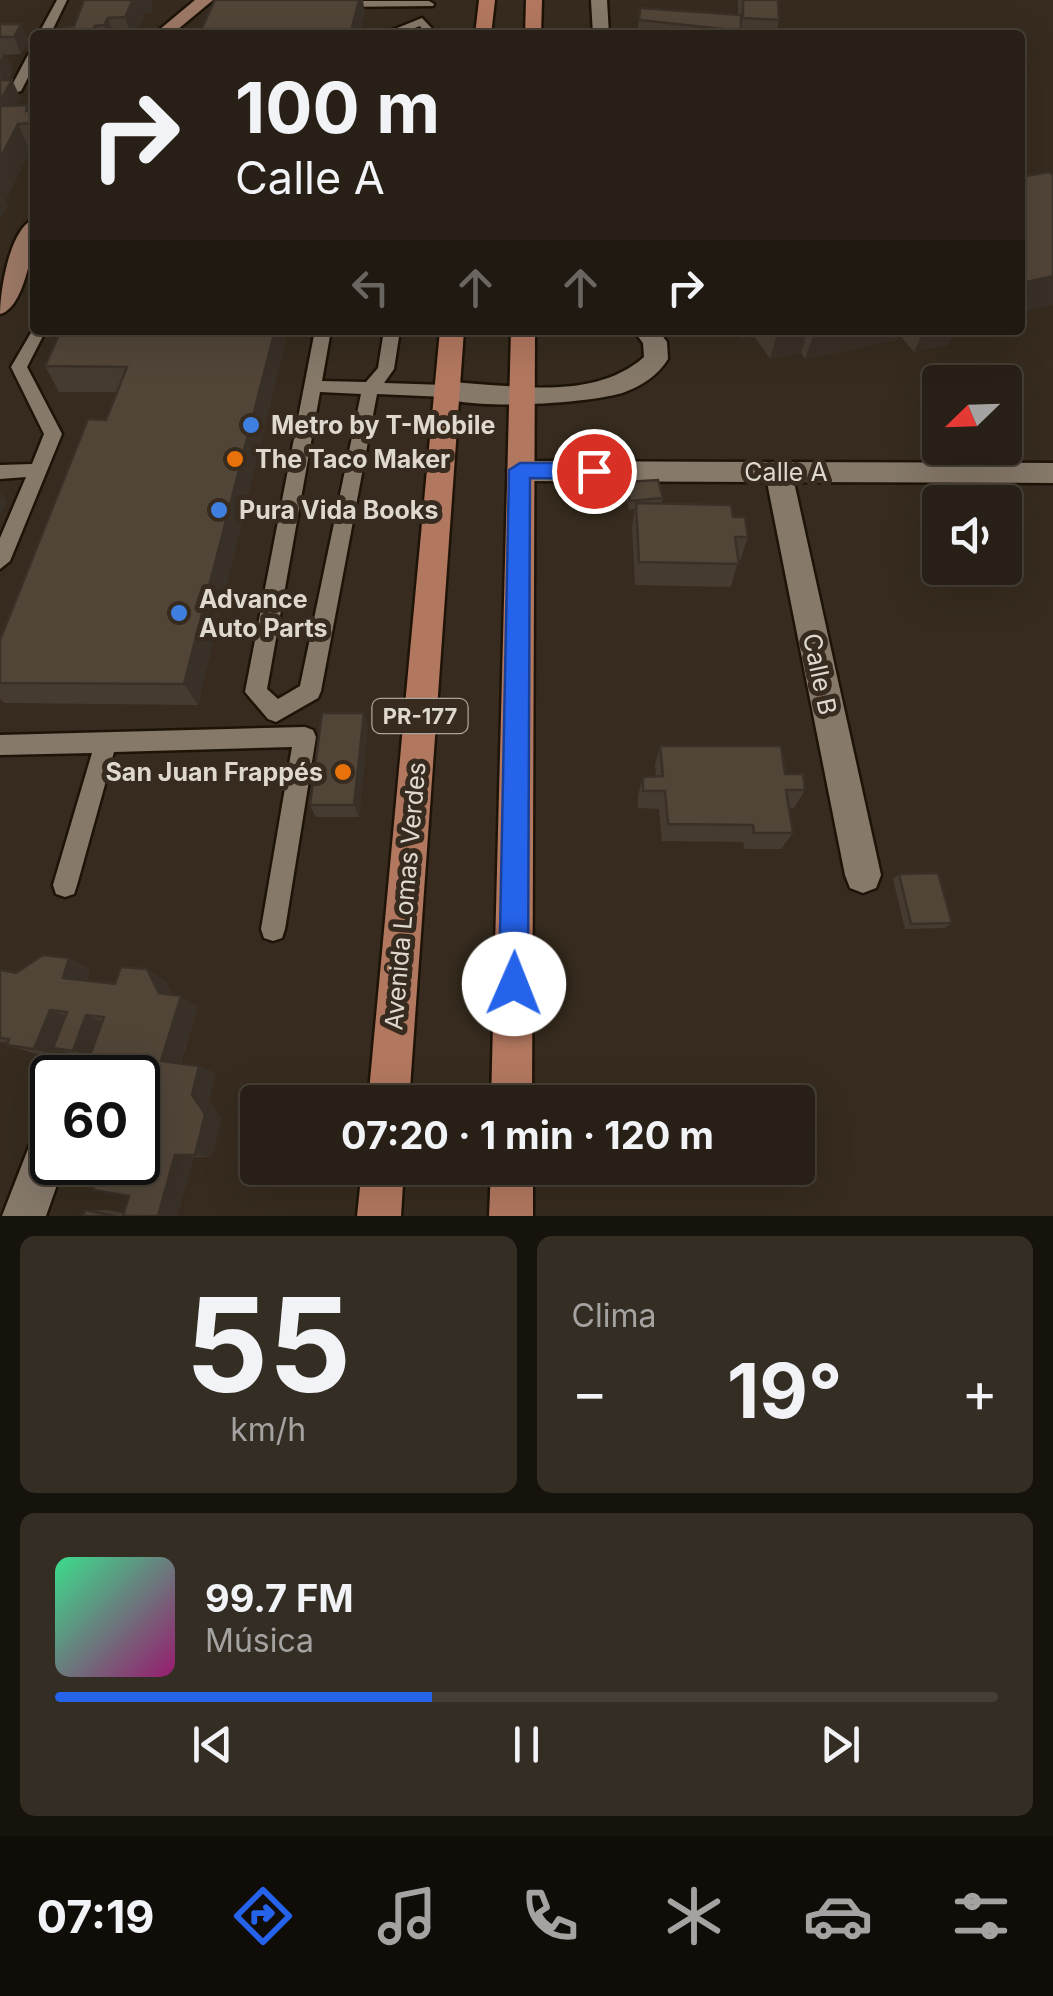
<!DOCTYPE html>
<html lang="es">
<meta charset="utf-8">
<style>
body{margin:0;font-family:Inter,sans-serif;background:#342d23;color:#f1f3f6;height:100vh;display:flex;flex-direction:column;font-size:38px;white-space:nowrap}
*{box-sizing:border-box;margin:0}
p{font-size:32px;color:#a5a3a1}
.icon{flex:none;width:55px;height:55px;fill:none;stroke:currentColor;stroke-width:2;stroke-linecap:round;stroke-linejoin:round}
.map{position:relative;height:1216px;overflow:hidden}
.side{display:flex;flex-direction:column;gap:20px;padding:20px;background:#16120c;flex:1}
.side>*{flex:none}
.guide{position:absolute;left:30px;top:30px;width:995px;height:305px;border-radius:10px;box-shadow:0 10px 40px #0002,0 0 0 2px #443e35;background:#282016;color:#f1f3f6;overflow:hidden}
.needle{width:65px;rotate:247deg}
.buttons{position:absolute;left:922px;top:365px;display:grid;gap:20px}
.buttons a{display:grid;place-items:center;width:100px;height:100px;border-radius:10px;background:#282016;box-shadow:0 10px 40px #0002,0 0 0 2px #443e35;font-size:50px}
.speed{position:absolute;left:30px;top:1055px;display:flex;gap:20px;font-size:50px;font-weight:700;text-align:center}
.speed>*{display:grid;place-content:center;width:130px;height:130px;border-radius:50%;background:#282016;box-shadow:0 10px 40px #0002,0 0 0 2px #443e35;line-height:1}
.speed .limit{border:5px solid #111;border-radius:15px;background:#fff;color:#111}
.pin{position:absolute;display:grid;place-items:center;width:85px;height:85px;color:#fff;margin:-42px;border:5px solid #fff;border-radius:50%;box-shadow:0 2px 10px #0007}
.me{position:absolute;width:110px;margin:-55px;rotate:1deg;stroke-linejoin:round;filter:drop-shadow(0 0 8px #0008)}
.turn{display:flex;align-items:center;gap:35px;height:210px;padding:0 40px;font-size:45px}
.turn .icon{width:130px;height:130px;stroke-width:2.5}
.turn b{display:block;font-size:70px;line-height:85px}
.lanes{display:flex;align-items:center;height:95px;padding:0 40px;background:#0003;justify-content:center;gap:50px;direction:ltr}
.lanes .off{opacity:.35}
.big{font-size:75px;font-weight:700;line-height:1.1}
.side .card{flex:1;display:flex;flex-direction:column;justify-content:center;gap:15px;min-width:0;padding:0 35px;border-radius:15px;background:#342d23}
.side .dial{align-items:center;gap:0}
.dial b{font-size:130px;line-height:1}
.song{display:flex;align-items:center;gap:30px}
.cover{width:120px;height:120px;border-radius:15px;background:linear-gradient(135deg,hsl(150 70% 55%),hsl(320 70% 35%))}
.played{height:10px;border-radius:5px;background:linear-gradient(90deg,#2563eb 40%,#443e35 40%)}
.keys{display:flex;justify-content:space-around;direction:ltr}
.heat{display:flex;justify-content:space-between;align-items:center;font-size:55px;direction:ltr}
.side .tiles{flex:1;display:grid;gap:20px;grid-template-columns:1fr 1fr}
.card:last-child{grid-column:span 2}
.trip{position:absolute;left:240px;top:1085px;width:575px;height:100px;border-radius:10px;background:#282016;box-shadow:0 10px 40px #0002,0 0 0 2px #443e35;font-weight:700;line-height:100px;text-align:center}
.tabs{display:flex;height:160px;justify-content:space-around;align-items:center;background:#100d09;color:#a5a3a1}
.tabs .icon{width:70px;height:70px}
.tabs .selected{color:#2563eb}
.tabs b{font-size:45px;color:#f1f3f6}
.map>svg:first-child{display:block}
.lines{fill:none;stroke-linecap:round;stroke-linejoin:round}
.lane-casing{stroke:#1d1307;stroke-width:5}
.street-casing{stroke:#1d1307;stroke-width:5}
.secondary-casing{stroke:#1d1307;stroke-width:5}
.primary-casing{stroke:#1d1307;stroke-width:5}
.lane{fill:#86796a;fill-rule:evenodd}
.street{fill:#86796a;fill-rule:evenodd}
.secondary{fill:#9c7865;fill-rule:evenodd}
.primary{fill:#b2775f;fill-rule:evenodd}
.wall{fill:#463b30}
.shaded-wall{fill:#393027}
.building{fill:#514538;stroke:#393027;stroke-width:2.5}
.route{fill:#2563eb;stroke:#184099;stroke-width:2.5}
.shop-dot{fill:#3f7fe0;stroke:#362b1e;stroke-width:4}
.food-dot{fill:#e8710a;stroke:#362b1e;stroke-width:4}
.labels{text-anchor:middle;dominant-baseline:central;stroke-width:10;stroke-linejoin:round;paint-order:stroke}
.shield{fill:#362b1e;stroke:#aca49a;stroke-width:2.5}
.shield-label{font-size:22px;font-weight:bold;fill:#dfd8cf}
.poi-label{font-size:25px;font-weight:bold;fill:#dfd8cf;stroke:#362b1e;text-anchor:start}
.street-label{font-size:25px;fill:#dfd8cf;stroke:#362b1e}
</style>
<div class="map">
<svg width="1053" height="1216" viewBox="0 0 1053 1216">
<rect width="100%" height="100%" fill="#362b1e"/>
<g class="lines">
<defs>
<g id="lane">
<polygon points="57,0 67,0 50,35 38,35"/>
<polygon points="429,1 434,4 433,6 336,7 331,4 336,1"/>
<polygon points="422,18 438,35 426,35 420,26 396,35 380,35"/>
<polygon points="35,50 35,64 21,91 11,94 9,91 29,53"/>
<polygon points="35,326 35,330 46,330 27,367 62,434 10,561 0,569 0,538 26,477 0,479 0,465 32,464 44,434 11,367"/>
<path d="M315,330H331L322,381L366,382L378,368L384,330H400L394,369L384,383L446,385L454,391L446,397L377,394L321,691L318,698L276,722L268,719L245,692ZM320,392L361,394L300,686L278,699L267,689Z"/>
<polygon points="305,727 313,730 316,737 285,929 282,938 273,941 264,938 261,929 292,747 114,752 77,885 74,894 65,897 56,894 53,885 92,753 0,755 0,735"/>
</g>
<g id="street">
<polygon points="591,0 607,0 609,35 593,35"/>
<path d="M633,330H658L667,342L668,359C658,375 643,385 625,392C597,403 449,414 433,391L446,382C510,384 592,403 644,357L643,343Z"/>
<polygon points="520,461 1053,463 1053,483 794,482 881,875 876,888 863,893 850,888 845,875 767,482 520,481 507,471"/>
<polygon points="52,1120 52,1162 65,1162 46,1216 2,1216 37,1126"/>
</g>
<g id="secondary">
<polygon points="195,0 213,0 171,35 153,35"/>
<path d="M35,219C35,241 25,308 0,314C0,291 10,226 35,219Z"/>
</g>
<g id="primary">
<polygon points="479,0 495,0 491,35 475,35"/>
<polygon points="526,0 542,0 541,35 525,35"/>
<polygon points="440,330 464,330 409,1102 368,1102"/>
<polygon points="511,330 535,330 532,1102 491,1102"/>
<polygon points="362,1168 404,1168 401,1216 357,1216"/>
<polygon points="491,1168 533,1168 533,1216 489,1216"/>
</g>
</defs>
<!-- lane casing -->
<use href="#lane" class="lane-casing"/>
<!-- street casing -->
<use href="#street" class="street-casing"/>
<!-- secondary casing -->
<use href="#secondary" class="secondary-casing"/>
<!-- primary casing -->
<use href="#primary" class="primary-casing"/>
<!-- lane -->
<use href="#lane" class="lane"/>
<!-- street -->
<use href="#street" class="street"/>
<!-- secondary -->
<use href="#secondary" class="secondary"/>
<!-- primary -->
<use href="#primary" class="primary"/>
</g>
<!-- wall -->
<g class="wall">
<polygon points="738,0 778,0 779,20 776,35 637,35 640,8 738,14"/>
<polygon points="153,6 151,12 142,14 144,18 136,35 55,35 74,26"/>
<polygon points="0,24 29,41 21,54 6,55 13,70 7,80 12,80 20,97 16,105 27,105 30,110 35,110 35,150 30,150 5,201 8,205 0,218"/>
<polygon points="288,330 198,705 4,703 0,699 0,640 106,420 117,392 59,392 45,366"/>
<polygon points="736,330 955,330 948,345 914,352 899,334 897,340 805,359 801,353 770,359 754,336 742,339"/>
<polygon points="626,482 663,498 662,504 733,517 748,537 740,561 738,561 731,587 635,585 632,527 635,509 629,510 625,491"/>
<polygon points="364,713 368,727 359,817 316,817 310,805"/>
<polygon points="660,746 785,774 805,790 794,808 789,808 793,833 781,849 745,849 743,842 662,841 659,809 638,808 638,795 643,777 656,777 655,765"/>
<polygon points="899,874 952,923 945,928 905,929 893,879"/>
<polygon points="69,958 90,969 87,981 115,984 165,980 172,995 198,1006 181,1064 216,1073 209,1101 221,1119 212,1157 194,1157 177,1216 83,1216 85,1210 108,1210 124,1213 129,1196 112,1162 139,1166 145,1148 135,1069 110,1066 89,1058 61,1051 59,1057 33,1053 7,1045 8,1043 0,1042 0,970 16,973"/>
</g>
<!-- shaded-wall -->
<g class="shaded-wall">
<polygon points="124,0 151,0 153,6 151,12 142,14 144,18 136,35 131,35 125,17"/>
<polygon points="359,0 363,0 365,14 360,35 350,35"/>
<polygon points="108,18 114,35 108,35 104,25"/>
<polygon points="21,24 29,41 21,54 14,37"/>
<polygon points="95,26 98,35 90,35"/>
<polygon points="5,53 13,70 4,84 0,75 0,60"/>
<polygon points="12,80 20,97 8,119 0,101"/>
<polygon points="18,124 30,150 5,201 8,205 0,218 0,159"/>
<polygon points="1053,276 1053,305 1020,312 1020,286 1022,283"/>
<polygon points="275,330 288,330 198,705 184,684"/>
<polygon points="744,330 756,330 754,336 742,339"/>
<polygon points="778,330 808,330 801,353 770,359"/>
<polygon points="815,330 901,330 897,340 805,359"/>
<polygon points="924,330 955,330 948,345 914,352"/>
<polygon points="0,492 7,501 0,515"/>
<polygon points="364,713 368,727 359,817 354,805"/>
<polygon points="69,958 90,969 85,989 63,978"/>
<polygon points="147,969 165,980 177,1004 159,993"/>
<polygon points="181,996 198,1006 179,1069 161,1061"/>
<polygon points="50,1010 73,1019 53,1048 61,1051 59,1057 34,1049"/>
<polygon points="86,1015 108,1024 95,1058 73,1051"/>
<polygon points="119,1056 139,1064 138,1069 117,1062"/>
<polygon points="199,1066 216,1073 209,1101 221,1119 212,1157 195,1155 192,1095"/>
<polygon points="175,1155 194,1157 177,1216 158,1216"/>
</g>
<!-- building -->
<g class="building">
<polygon points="84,0 133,0 125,17 108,18 104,25 95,26 90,35 55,35 64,27 74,26"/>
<polygon points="215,0 359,0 350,35 206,35 201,30"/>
<polygon points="743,0 778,0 779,20 743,18"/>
<polygon points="640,8 741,15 741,31 639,20"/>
<polygon points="0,24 21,24 14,37 0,37"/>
<polygon points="0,80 12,80 0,101"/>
<polygon points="27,105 26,111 35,110 35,123 18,124 0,159 0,106"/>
<polygon points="1049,172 1053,175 1053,276 1022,283 1020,281 1020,177"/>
<polygon points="61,330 275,330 184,684 0,683 0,640 88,419 106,420 127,367 45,366"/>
<polygon points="658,480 663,498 630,501 626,482"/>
<polygon points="636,503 731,505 733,517 745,517 748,537 735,537 739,564 639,562"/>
<polygon points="322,713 364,713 354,805 310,805"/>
<polygon points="660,746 781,746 785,774 803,774 805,790 786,790 793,833 754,833 753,825 668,824 665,791 643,791 643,777 663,776"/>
<polygon points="938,873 952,923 911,924 899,874"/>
<polygon points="43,955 69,958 63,978 115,984 121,967 147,969 159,993 181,996 161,1061 199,1066 192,1095 205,1114 195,1155 175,1155 158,1216 123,1216 129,1196 93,1190 102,1162 139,1167 145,1148 138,1147 138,1078 132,1078 139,1058 119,1056 117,1062 89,1058 104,1017 86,1015 73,1051 53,1048 67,1012 50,1010 34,1049 7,1045 9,1039 0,1038 0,970 16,973"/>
<polygon points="85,1210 115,1216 83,1216"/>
</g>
<!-- route -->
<polygon class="route" points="520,463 594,463 604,471 594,479 530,478 528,984 524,994 514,999 503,994 499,984 509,470"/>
<!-- markers -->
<g class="shop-dot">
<circle cx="251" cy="425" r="10"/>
<circle cx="219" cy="510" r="10"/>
<circle cx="179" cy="613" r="10"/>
</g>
<g class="food-dot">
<circle cx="235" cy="459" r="10"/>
<circle cx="343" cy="772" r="10"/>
</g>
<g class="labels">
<!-- shield labels -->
<rect class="shield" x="372.5" y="699" width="95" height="34" rx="8"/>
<g class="shield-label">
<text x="420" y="716">PR-177</text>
</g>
<!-- poi labels -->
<g class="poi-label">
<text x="271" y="425">Metro by T-Mobile</text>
<text x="255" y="459">The Taco Maker</text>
<text x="239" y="510">Pura Vida Books</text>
<text x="199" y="599">Advance<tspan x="199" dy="29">Auto Parts</tspan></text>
<text x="323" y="772" text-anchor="end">San Juan Frappés</text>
</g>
<!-- street labels -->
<g class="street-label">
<text x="786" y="472">Calle A</text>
<text transform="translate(820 674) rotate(78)">Calle B</text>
<text transform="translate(405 896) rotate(-85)">Avenida Lomas Verdes</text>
</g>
</g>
</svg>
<div class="buttons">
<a><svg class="needle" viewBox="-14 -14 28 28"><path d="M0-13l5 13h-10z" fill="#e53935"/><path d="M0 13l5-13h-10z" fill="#a5a3a1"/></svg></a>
<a><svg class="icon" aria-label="sound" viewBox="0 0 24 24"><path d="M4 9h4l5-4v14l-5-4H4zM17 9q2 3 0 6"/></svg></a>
</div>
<div class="speed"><div class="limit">60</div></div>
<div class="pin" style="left:594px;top:471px;background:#d93025"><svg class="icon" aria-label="arrive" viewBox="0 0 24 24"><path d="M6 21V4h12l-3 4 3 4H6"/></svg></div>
<svg class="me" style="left:514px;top:984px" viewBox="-20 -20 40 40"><circle r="19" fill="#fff"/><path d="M0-13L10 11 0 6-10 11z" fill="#2563eb"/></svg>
<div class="trip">07:20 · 1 min · 120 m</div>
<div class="guide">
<div class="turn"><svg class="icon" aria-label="right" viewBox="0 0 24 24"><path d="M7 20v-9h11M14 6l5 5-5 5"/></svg><div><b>100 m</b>Calle A</div></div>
<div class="lanes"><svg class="icon off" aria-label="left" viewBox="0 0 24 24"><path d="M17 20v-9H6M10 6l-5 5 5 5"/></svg><svg class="icon off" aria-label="ahead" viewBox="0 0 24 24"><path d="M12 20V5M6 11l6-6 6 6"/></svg><svg class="icon off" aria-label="ahead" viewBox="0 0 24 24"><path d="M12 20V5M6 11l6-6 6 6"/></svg><svg class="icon" aria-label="right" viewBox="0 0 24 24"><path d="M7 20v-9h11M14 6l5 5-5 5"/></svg></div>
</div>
</div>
<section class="side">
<div class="tiles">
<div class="card dial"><b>55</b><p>km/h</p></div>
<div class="card"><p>Clima</p>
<div class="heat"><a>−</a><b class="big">19°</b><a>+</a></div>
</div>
<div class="card">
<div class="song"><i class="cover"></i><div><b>99.7 FM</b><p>Música</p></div></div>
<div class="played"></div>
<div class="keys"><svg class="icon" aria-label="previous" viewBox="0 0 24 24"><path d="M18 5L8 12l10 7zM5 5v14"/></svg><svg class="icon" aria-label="pause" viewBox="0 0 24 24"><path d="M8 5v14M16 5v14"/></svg><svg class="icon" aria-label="next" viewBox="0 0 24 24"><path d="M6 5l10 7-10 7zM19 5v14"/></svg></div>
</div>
</div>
</section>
<nav class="tabs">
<b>07:19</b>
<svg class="icon selected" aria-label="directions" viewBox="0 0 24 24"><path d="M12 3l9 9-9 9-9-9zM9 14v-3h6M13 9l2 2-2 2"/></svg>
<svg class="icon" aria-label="music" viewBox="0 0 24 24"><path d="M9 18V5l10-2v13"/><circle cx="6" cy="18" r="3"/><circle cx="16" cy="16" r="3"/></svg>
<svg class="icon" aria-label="phone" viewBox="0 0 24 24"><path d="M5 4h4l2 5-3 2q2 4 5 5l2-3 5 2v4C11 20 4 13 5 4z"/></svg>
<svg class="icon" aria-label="climate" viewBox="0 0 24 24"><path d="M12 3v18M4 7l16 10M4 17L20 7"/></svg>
<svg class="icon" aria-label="car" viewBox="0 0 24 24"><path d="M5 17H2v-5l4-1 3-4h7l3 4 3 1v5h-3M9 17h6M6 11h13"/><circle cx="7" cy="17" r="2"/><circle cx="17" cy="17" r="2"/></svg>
<svg class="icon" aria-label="filters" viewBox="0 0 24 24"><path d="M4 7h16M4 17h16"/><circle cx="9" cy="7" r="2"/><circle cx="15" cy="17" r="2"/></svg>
</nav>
